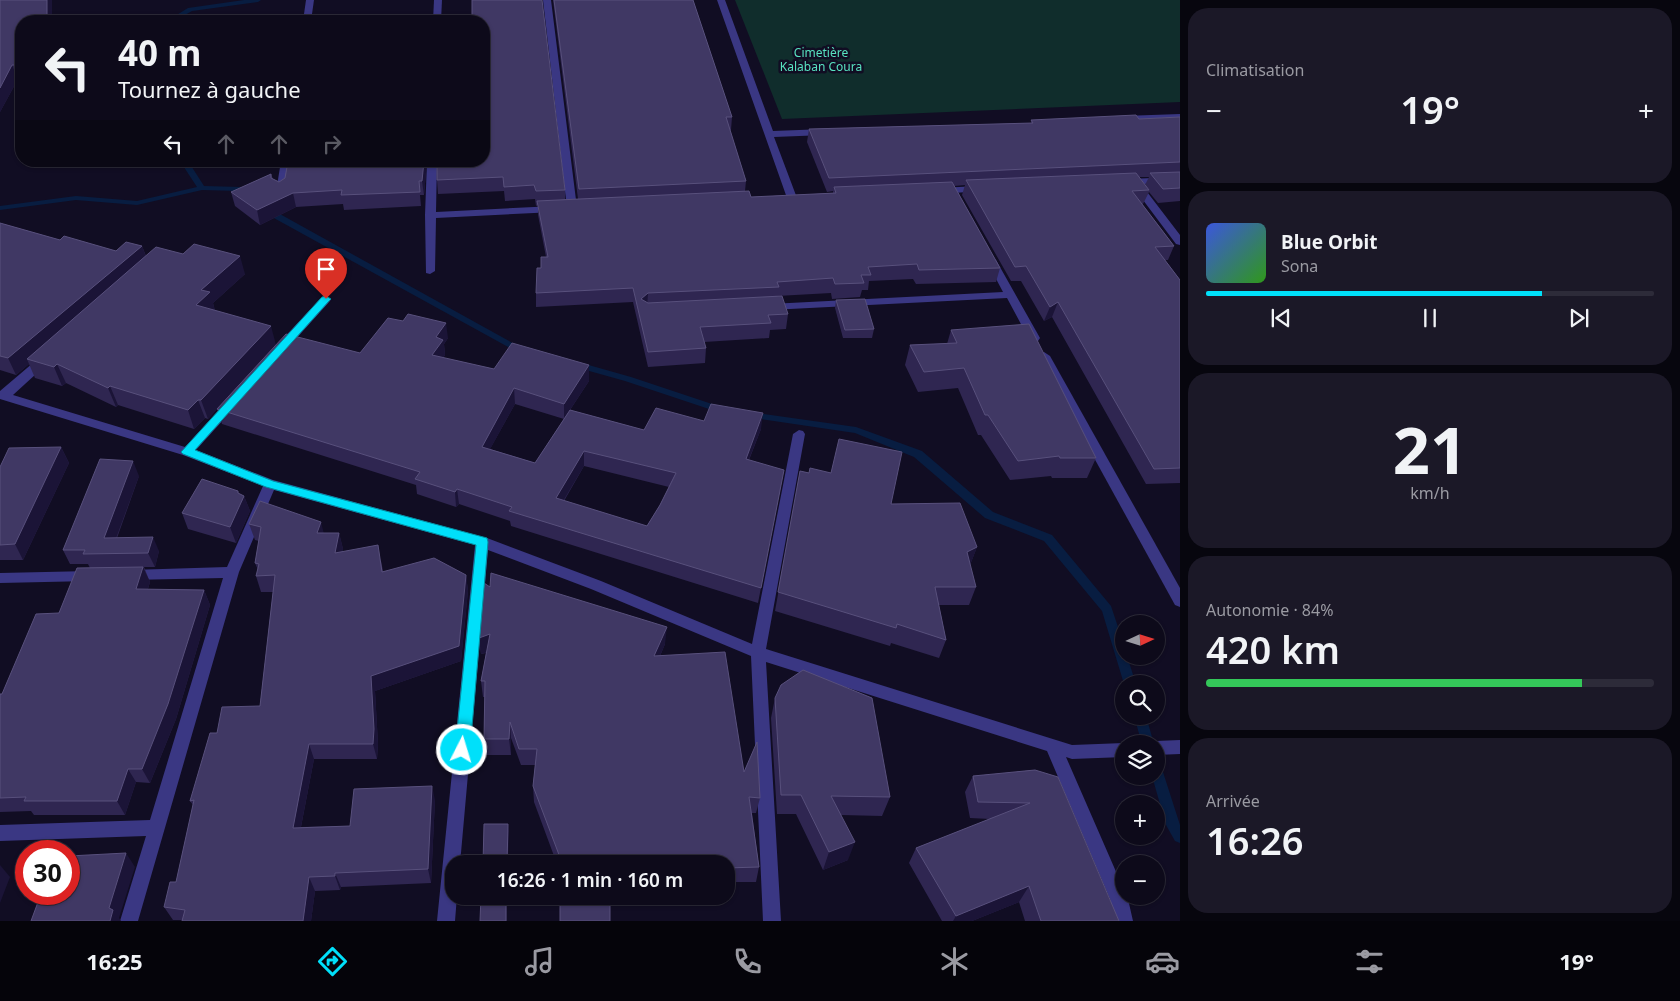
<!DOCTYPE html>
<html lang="fr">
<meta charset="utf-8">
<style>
body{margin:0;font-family:"Noto Sans",sans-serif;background:#1b1827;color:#f1f3f6;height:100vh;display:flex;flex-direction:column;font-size:19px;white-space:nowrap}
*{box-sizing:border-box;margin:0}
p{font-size:16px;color:#9a9aa2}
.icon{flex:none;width:28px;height:28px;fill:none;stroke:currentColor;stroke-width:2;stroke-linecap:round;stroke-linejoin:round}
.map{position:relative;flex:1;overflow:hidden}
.panel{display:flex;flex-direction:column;gap:8px;padding:8px;background:#07060e;width:500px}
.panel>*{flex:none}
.banner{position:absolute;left:15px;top:15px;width:475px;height:152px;border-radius:20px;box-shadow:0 1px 4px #0004,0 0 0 1px #2d2b39;background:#0d0a1a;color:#f1f3f6;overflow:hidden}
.needle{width:32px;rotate:86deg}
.fabs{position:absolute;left:1115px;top:615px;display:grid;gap:10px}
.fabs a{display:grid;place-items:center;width:50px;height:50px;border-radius:50%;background:#0d0a1a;box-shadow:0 1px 4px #0004,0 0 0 1px #2d2b39;font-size:25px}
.speed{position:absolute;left:15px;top:840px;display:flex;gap:10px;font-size:25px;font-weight:700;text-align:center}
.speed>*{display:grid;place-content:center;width:65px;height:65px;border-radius:50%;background:#0d0a1a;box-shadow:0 1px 4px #0004,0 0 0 1px #2d2b39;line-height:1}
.speed .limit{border:8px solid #d22;background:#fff;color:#111}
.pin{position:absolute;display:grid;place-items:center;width:42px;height:42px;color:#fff;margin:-51px -21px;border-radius:50% 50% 50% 0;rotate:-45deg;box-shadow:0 0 5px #0007}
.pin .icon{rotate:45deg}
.me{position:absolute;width:55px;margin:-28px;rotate:5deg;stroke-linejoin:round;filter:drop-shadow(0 0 4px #0008)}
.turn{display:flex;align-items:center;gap:18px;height:105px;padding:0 20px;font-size:22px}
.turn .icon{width:65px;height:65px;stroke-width:2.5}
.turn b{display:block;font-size:35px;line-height:42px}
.lanes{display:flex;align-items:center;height:48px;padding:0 20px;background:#0003;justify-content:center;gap:25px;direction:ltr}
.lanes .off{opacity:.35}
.big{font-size:38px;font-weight:600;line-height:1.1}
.panel .widget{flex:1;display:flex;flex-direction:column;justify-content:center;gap:8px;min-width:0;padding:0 18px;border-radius:20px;background:#1b1827}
.panel .dial{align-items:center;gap:0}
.dial b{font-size:65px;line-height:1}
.song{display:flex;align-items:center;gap:15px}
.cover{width:60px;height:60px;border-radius:8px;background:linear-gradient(135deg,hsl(230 70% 55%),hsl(110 70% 35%))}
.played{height:5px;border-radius:2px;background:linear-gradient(90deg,#00e0fa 75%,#2d2b39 75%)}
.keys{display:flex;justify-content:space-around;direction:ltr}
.heat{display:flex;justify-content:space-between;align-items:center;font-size:28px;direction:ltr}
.charge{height:8px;border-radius:4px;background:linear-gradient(90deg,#34c759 84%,#2d2b39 0)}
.trip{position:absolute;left:445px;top:855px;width:290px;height:50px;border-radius:20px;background:#0d0a1a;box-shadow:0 1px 4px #0004,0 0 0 1px #2d2b39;font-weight:600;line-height:50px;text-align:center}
.tabs{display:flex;height:80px;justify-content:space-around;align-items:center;background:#05040a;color:#9a9aa2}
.tabs .icon{width:35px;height:35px}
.tabs .active{color:#00e0fa}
.tabs b{font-size:22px;color:#f1f3f6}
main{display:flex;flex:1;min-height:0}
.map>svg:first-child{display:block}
.green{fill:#102d2c}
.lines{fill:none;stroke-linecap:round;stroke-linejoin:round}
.stream{fill:#081d41;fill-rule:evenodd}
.street{fill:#3a3783;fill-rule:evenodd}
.wall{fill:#2f2651;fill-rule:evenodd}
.shaded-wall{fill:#1b1437}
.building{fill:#403864;stroke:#58507c;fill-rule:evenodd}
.route{fill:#00e0fa;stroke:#0092a2}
.labels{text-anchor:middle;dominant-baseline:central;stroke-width:5;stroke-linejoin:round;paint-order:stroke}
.far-park-label{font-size:12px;fill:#58e2c0;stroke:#110d23}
</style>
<main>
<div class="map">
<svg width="1180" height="921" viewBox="0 0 1180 921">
<rect width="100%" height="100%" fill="#110d23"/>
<!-- green -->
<polygon class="green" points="735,0 1180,0 1180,102 782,119"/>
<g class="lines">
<!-- stream -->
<g class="stream">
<polygon points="244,0 261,0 258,2 192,11 174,21 167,21 188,8"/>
<polygon points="180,161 188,161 204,186 241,187 251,194 247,196 239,191 202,190 137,205 76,200 0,210 0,206 76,196 137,201 197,187"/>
<polygon points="263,208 269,208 527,351 522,354 519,353 263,212"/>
<polygon points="578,362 631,377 724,408 726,410 721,413 625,381 575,367 573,365"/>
<polygon points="750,412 856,427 922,451 993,512 1052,535 1111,606 1124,645 1124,656 1127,656 1136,684 1124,684 1102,611 1044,541 985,518 914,457 855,433 747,417 745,415"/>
<polygon points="1134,716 1146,716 1154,744 1142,744"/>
<polygon points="1156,763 1160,765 1162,769 1180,825 1180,843 1175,841 1166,825 1152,776 1156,776"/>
</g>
<!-- street -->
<g class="street">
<polygon points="306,0 314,0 311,21 303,21"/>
<polygon points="434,0 442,0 441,21 433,21"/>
<polygon points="543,0 551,0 577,208 572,211 567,208"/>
<polygon points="717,0 725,0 773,131 825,129 829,132 825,135 774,137 797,198 795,200 789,200 787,198"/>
<polygon points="1180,114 1180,120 1123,122 1119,119 1123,116"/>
<polygon points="281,161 291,161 286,192 281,195 276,192"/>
<polygon points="427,161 437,161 436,212 555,206 560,209 555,212 436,218 435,271 430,274 426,273 425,215"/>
<polygon points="1180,177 1180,183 1141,184 1180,235 1180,245 1176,244 1134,188 1133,185 1127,185 1122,182 1127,179"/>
<polygon points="979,186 984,189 982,191 939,194 934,191 939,188"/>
<polygon points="991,257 996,260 1040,338 1038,341 1030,341 1007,298 770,310 765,307 770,304 1003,292 986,260"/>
<polygon points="326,296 331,299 330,301 285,351 277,351 275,348 277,345 322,297"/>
<polygon points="1044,352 1050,356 1180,588 1180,607 1175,605 1038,356"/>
<polygon points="44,356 50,360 48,363 13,395 185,447 227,401 235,401 237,404 235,407 196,450 273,480 487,538 601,581 752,644 793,434 799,430 803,431 805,434 766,649 1072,745 1124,743 1126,744 1124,744 1124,757 1072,759 1066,757 1124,890 1124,896 1126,896 1128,899 1133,921 1115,921 1110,899 1047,751 766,662 781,921 763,921 751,656 591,589 488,550 460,864 454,864 454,896 457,896 455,921 437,921 475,545 274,490 239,572 138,921 120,921 146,836 0,841 0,825 150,820 223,578 130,580 125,579 123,575 125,571 130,570 227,567 263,486 183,455 0,399 0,391 40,357"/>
<polygon points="90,571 95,572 97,576 95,580 90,581 0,583 0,573"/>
<polygon points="1180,740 1180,754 1156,755 1156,744 1150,744 1156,741"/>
</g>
</g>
<!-- wall -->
<g class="wall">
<polygon points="0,0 52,0 52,21 21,21 21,79 18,79 0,112"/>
<path d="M553,0H693L732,117L731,130H730L746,181L745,191L751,197L833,193V191L827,192L807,142L809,129L1031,123V120L1139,119L1180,117V201L1158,203L1149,192L1143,204H1142L1174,246L1168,260H1165L1180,280V483L1146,484L1052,317L1044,321L1021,281H1011L962,195L965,185L954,186L1000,268L996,282L916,284L913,279L869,281L868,290H862L860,297L832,299L831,293L777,296L788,314L786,329L770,330L769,338L704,342L706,348L705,363L648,367L633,302L536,307V293L541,268L546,257L538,215V205L536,206L535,199L505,201L504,191L438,194L437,180V161L565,190V199H578ZM1139,177H1149L1145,185Z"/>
<polygon points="221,161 280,161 279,163 222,166"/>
<polygon points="292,161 427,161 424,195 420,195 421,206 344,210 343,204 296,207 260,225 235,206 231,192 271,174 273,179 279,182 285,178 297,163 293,163"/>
<path d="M0,223L60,240L116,251L142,246L146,256L245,274L213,303L215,311L276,345L360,353L448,338L444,344L445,355L443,358L494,369L589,381L570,410L644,430L704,421L761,429L749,460L784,470L758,603L511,526L510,521L459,504L456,507L417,494L416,485L222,424L217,409L208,419L205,418L194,429L118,405L116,407L66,383L62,386L35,378L29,364L16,375L0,370ZM515,404L564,419L535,463L490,449ZM584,466L669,487L660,505L647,526L564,501Z"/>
<polygon points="836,300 874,329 872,338 843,338 835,308"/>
<polygon points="951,330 1096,458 1087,478 1052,478 1051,476 1010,480 981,435 978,435 958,388 918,392 905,365 910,345 947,344"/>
<polygon points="61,447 69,463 23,560 0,560 0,467"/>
<polygon points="800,471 809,473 831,473 977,547 970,565 976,587 969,605 939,605 946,640 939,658 891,643 890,646 775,611"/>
<polygon points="139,476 117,538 159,551 155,567 144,567 150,582 148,589 204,590 210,605 176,719 150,783 136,782 125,815 34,815 31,811 0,812 0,694 2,694 90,568 88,564 70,564 63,550"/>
<polygon points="239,494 244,496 250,511 236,543 188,529 182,513"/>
<polygon points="249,524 323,533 339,533 343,549 342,552 381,561 383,571 466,575 468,591 461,661 375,691 378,744 377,759 314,759 301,827 350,826 435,800 431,883 341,887 340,890 315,891 311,921 173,920 164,907 176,882 193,805 190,801 217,733 260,706 273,592 261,592 256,576 258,570 255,563 259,541 255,540"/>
<polygon points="490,587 665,644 660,656 744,772 760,798 756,813 752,813 759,867 756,882 726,882 726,864 557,864 534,802 533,786 535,765 521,765 511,738 511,755 486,755 484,739 485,697 483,697 481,681 486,653 481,654 479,638"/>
<polygon points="775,698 890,797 882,816 841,815 848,860 823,870 796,814 777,814 771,718"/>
<polygon points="1035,770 1119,921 1025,921 1019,902 972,921 942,921 909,863 916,848 990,819 970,818 965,792 973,776"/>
</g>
<!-- shaded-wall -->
<g class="shaded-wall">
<rect x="47" y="0" width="5" height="21"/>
<polygon points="12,65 18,79 0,112 0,88"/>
<polygon points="424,161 427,161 424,195 422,181"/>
<polygon points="293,193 296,207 260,225 257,210"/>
<polygon points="142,246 148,262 27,359 29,364 16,375 8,358"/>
<polygon points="240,256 245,274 213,303 215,311 196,305 201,290"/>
<polygon points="648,293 647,308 641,299"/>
<polygon points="1058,302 1052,317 1044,321 1050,307"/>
<polygon points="446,323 448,338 444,344 445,355 434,370 432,355 436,337"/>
<polygon points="271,326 276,345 208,419 201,400"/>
<polygon points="57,364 66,383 62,386 54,367"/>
<polygon points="589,365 589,381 564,419 564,404"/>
<polygon points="110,386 118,405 116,407 108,388"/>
<polygon points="514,388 515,404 483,462 482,447"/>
<polygon points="198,400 205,418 194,429 188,410"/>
<polygon points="763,413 761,429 743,474 746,459"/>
<polygon points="61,447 69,463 23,560 15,544"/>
<polygon points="584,451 584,466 556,513 556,498"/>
<polygon points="133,461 139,476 111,552 104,538"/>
<polygon points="457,489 459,504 456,507 455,492"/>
<polygon points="238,491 242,502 244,496 250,511 236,543 230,527"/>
<polygon points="321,522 325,538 317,533"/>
<polygon points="339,533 343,549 339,569 335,553"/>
<polygon points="153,537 159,551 155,567 148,553"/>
<polygon points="977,547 970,565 967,552"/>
<polygon points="143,567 150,582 143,604 136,589"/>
<polygon points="466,575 468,591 461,661 375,691 378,744 377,759 373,744 371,676"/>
<polygon points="204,590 210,605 176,719 150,783 142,769"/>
<polygon points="667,627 665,644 653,672 654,656"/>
<polygon points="490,634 491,651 481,654 479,638"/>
<polygon points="510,722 511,738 511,755 509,739"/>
<polygon points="309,744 314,759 298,842 293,828"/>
<polygon points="128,769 136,782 125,815 117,801"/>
<polygon points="432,786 435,800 431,883 428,869"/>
<polygon points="508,824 509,831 508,864 507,864"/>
<polygon points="855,842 848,860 823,870 829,852"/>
<polygon points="126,853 135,867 119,918 121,921 110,921 109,908"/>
<polygon points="0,865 10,877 0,903"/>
<polygon points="335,873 341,887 340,890 335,876"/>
<polygon points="309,877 315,891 311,921 303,921"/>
<polygon points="1029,886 1019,902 972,921 953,921 956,916"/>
<rect x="506" y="896" width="1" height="25"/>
</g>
<!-- building -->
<g class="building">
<polygon points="0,0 47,0 47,21 21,21 21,65 12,65 0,88"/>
<polygon points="472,0 542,0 565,190 536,191 534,185 504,187 503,177 437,180 437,161 484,161 484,21 314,21 472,15"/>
<polygon points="554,0 693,0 732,117 726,117 746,181 579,189"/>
<polygon points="1136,115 1139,119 1180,117 1180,162 829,178 809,129 1033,123 1031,120"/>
<polygon points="300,161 424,161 422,181 419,181 420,192 341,195 342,190 293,193 257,210 231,192 271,174 271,178 279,182 285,178 287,167"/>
<polygon points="1180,172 1180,188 1163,189 1150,173"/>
<polygon points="1136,173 1149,190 1132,191 1174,246 1155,247 1180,280 1180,468 1154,469 1058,302 1050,307 1026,266 1015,267 966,180"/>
<polygon points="952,182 1000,268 919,270 917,264 868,267 871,275 861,275 864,283 835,284 833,278 777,282 779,287 648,293 641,299 648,303 782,296 788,314 768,315 771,323 700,327 706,348 648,352 633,288 536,293 537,268 541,268 541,257 548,257 537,201 749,191 751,197 836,193 834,187"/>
<polygon points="0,223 60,240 64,236 116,251 126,242 142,246 8,358 0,356"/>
<polygon points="194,244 240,256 201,290 210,292 196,305 271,326 201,400 198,400 188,410 110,386 108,388 57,364 54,367 27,359 156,247 183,254"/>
<polygon points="865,299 874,329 845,330 836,300"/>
<path d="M408,314L446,323L436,337L443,340L432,355L494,369L512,343L589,365L564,404L514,388L482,447L535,463L570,410L644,430L656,408L704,421L711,404L763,413L746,459L784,470L761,588L509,511L512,507L457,489L455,492L415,479L420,472L217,409L286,334L360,353L388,318L403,321ZM584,451L676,473L660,505L647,526L556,498Z"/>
<polygon points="1029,324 1096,458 1060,458 1059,456 1018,461 988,415 985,415 964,368 924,372 910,345 957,343 951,330"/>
<polygon points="839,439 902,452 891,504 960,503 977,547 967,552 976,587 935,587 946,640 897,624 896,628 778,592 800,471 809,473 810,468 831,473"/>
<polygon points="61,447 15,544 0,545 0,467 9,448"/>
<polygon points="100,459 133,461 104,538 153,537 148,553 83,554 85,550 63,550"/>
<polygon points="202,479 238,491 238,493 244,496 230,527 182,513"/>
<polygon points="260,501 321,522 317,533 339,533 335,553 378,545 382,572 434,558 466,575 459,646 371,676 374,729 373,744 309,744 293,828 350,826 354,789 432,786 428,869 335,873 335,876 309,877 303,921 182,921 185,910 164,907 170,882 176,882 194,800 190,801 210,733 217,733 222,707 260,706 275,575 256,576 259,564 255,563 261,527 249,524"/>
<polygon points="143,567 136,589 204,590 168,704 142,769 128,769 117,801 24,801 26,797 0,798 0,694 2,694 36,614 59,613 77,568"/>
<polygon points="491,573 667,627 654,656 725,652 744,772 757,742 760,798 749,797 759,867 726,868 726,864 561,864 561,860 533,786 537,749 519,749 510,722 509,739 484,739 485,681 481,681 490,634 479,638 484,583 490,587"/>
<polygon points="803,670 872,698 890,797 831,796 855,842 829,852 801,795 781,795 775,698 781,685"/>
<polygon points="1035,770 1058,777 1119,921 1041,921 1029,886 956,916 916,848 1030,803 978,802 973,776"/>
<polygon points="484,824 508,824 507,864 483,864"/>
<polygon points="126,853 109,908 113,910 110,921 31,921 41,894 69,894 69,856"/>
<polygon points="481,896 506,896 506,921 480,921"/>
<rect x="560" y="896" width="50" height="25"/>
</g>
<!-- route -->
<polygon class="route" points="326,296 331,299 329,301 195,450 273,481 487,538 488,542 470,750 468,755 462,757 457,755 455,750 476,545 266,487 183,454 181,452 322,297"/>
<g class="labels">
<!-- far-park labels -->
<g class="far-park-label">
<text x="821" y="52">Cimetière<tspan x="821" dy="14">Kalaban Coura</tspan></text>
</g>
</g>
</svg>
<div class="fabs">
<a><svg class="needle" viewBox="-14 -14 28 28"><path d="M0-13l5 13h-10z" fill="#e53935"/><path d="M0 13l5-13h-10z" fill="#9a9aa2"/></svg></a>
<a><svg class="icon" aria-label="search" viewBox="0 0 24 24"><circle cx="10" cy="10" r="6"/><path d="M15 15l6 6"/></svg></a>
<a><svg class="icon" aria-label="layers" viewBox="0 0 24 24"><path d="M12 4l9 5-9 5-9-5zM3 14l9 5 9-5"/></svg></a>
<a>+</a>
<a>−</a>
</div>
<div class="speed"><div class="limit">30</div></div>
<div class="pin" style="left:326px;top:299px;background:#d93025"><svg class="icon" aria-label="arrive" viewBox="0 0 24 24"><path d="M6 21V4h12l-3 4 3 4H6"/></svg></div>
<svg class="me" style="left:462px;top:750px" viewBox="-20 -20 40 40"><circle r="17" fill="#00e0fa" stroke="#fff" stroke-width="3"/><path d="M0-11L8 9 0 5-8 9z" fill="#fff"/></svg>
<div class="trip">16:26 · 1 min · 160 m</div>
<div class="banner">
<div class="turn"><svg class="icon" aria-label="left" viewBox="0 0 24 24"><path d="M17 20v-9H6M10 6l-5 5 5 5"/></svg><div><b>40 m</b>Tournez à gauche</div></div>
<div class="lanes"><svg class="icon" aria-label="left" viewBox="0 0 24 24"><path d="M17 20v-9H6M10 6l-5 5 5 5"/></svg><svg class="icon off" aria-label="ahead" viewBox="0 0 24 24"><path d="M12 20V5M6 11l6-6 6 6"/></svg><svg class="icon off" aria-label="ahead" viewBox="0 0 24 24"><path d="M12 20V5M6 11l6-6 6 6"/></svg><svg class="icon off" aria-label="right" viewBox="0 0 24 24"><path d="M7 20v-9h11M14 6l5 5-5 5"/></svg></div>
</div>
</div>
<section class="panel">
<div class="widget"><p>Climatisation</p>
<div class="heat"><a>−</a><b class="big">19°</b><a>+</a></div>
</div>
<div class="widget">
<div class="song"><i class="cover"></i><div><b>Blue Orbit</b><p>Sona</p></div></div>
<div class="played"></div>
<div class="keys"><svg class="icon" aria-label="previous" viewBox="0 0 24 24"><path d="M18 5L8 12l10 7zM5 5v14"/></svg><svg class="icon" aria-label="pause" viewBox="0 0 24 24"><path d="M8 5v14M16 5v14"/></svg><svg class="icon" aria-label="next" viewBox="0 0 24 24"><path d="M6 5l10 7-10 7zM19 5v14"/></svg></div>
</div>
<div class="widget dial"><b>21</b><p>km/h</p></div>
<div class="widget"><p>Autonomie · 84%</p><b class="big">420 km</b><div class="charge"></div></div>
<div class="widget"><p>Arrivée</p><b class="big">16:26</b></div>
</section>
</main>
<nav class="tabs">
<b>16:25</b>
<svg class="icon active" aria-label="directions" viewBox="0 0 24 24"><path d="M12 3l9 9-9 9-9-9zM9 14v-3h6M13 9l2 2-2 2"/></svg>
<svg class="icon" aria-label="music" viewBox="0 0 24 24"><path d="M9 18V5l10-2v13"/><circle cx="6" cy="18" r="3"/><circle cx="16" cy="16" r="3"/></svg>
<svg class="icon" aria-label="phone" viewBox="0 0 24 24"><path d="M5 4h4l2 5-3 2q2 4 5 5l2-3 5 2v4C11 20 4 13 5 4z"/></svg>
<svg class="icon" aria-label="climate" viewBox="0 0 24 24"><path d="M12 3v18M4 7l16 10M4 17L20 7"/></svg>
<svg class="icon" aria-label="car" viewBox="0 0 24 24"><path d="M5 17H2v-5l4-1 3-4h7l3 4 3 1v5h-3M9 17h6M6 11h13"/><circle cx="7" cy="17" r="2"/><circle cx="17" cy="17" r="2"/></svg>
<svg class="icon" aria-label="filters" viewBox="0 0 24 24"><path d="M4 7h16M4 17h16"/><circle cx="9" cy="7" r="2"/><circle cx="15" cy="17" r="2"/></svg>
<b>19°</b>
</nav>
